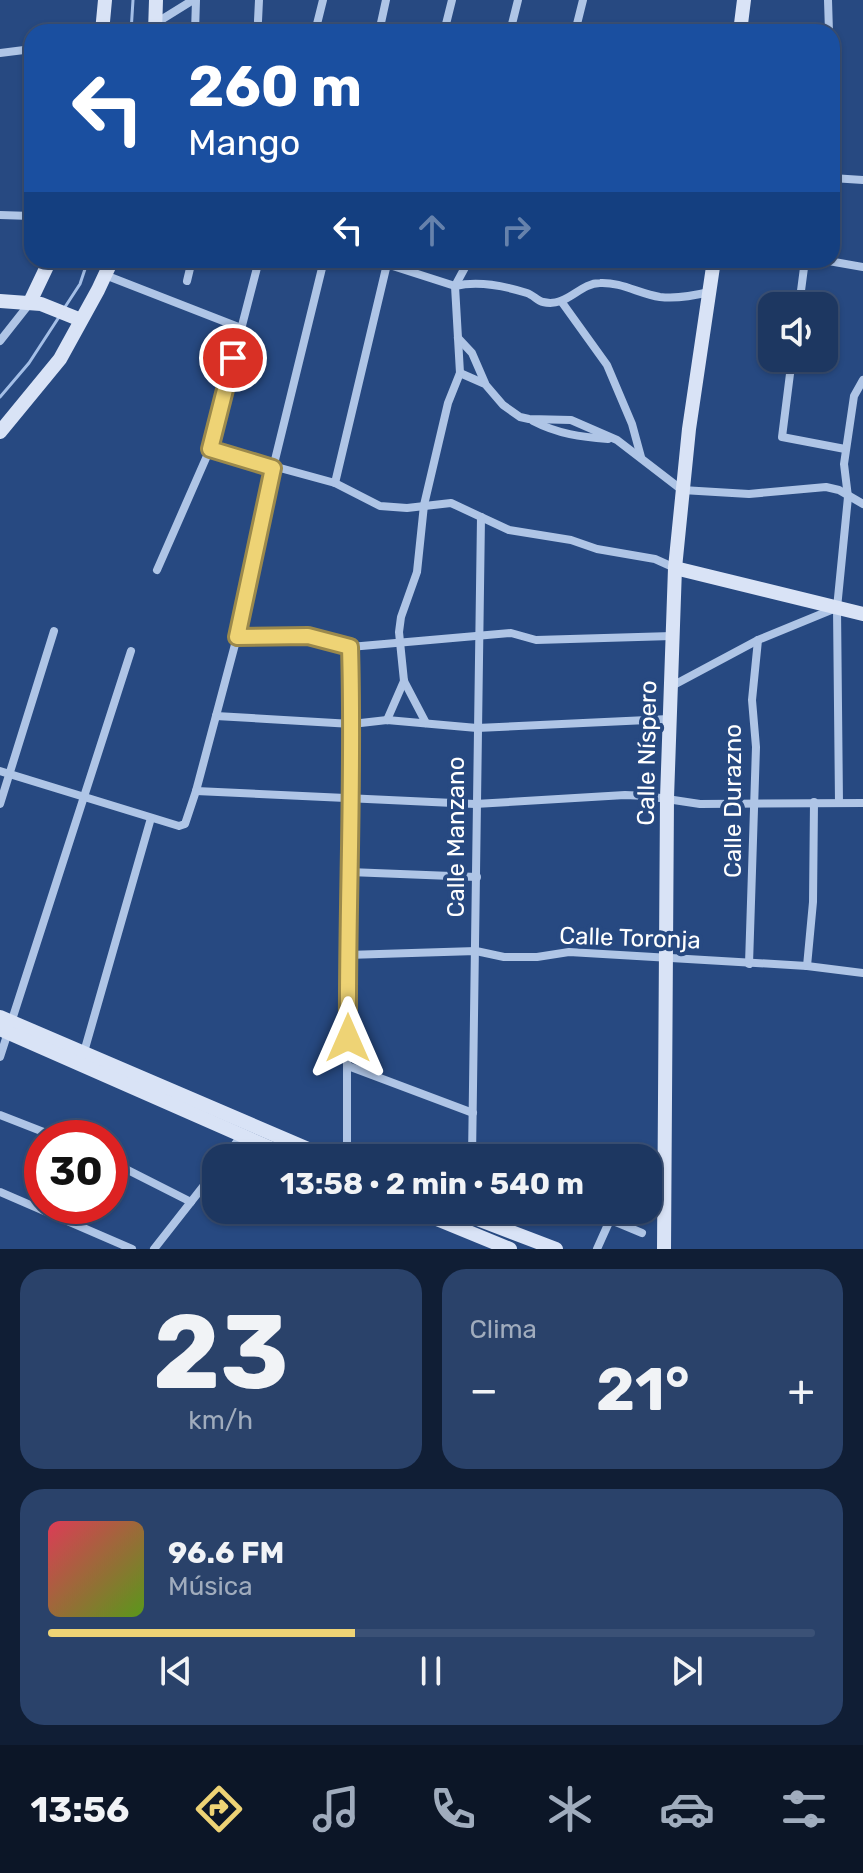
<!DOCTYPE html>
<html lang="es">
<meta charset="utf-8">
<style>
body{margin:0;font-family:Rubik,sans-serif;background:#2a426a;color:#f1f3f6;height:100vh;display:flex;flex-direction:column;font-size:30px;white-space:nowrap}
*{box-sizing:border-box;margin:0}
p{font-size:26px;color:#a0acbd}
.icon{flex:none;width:44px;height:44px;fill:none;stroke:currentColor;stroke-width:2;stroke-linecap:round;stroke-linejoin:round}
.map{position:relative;height:1249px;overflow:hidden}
.sheet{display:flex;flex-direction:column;gap:20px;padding:20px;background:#101e35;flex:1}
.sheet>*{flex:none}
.banner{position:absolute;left:24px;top:24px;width:816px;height:244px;border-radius:24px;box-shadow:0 2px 6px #0004,0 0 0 2px #3b5176;background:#1a4fa0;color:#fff;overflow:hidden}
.buttons{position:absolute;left:758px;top:292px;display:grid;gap:16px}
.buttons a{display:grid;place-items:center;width:80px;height:80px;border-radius:16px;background:#1d3761;box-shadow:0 2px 6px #0004,0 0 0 2px #3b5176;font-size:40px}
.speed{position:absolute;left:24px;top:1120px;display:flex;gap:16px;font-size:40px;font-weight:700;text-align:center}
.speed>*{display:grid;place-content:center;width:104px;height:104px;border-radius:50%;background:#1d3761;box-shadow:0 2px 6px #0004,0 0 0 2px #3b5176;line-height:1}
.speed .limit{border:12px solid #d22;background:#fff;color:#111}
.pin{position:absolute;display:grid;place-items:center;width:68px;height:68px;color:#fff;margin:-34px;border:4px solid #fff;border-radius:50%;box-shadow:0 2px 8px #0007}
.me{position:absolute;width:88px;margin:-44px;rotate:0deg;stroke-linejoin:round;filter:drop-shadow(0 0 6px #0008)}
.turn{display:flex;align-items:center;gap:28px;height:168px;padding:0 32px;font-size:36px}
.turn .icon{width:104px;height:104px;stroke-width:2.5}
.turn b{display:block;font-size:56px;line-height:68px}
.lanes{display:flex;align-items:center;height:76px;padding:0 32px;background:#0003;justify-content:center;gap:40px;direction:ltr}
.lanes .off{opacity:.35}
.big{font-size:60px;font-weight:700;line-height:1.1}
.sheet .tile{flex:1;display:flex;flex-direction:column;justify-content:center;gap:12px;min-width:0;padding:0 28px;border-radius:24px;background:#2a426a}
.sheet .dial{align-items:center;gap:0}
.dial b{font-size:104px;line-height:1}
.song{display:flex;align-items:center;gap:24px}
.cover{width:96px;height:96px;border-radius:12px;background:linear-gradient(135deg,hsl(350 70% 55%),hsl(90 70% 35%))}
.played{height:8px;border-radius:4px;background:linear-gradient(90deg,#eed375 40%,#3b5176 40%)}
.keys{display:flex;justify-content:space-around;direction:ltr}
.heat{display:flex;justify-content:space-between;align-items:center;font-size:44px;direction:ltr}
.sheet .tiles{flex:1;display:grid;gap:20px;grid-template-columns:1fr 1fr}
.tile:last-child{grid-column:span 2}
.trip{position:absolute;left:202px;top:1144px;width:460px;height:80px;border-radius:24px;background:#1d3761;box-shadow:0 2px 6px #0004,0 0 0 2px #3b5176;font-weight:700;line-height:80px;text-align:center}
.tab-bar{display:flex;height:128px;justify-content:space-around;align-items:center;background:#0c1627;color:#a0acbd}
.tab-bar .icon{width:56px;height:56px}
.tab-bar .current{color:#eed375}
.tab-bar b{font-size:36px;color:#f1f3f6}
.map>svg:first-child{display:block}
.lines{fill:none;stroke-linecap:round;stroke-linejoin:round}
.stream{stroke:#a4bfe7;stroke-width:3}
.street{stroke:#afc5e6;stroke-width:8}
.secondary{stroke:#d9e3f6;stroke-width:14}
.route-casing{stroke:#9b894c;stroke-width:20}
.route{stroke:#eed375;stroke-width:14}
.labels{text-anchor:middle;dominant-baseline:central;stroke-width:8;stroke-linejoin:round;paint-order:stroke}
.street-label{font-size:24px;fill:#fff;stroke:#274981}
</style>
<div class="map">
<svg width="863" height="1249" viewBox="0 0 863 1249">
<rect width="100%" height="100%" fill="#274981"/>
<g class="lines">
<!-- stream -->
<g class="stream">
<polyline points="131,32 133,0"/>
<polyline points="65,307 80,284 88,260"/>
<polyline points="0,397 29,363 59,317"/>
</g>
<!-- street -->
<g class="street">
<polyline points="828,0 829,32"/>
<polyline points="258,21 259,0"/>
<polyline points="156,23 193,0"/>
<polyline points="195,32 196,0"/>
<polyline points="315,32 323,0"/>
<polyline points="379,32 386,0"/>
<polyline points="444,32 452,0"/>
<polyline points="510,32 518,0"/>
<polyline points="575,32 583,0"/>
<polyline points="0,53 32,49"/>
<polyline points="832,178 863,180"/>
<polyline points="0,215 32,216"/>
<polyline points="374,260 455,286"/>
<polyline points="823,260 863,267"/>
<polyline points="105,275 241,328"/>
<polyline points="187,281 192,260"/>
<path d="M455,286C477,281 505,286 527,293C533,295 538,301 543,302C567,308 579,283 600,283C621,282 640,294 660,297C677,299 693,296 709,292"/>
<polyline points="561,301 607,365 632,424 641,457"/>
<polyline points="799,306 805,260"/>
<polyline points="458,338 472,353 485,383"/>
<polyline points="0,341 30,303"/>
<polyline points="792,358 782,437 845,449"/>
<polyline points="460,373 485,384 503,405 520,417 529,419 571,420 617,440 682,490 749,494 826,487 839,490 863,504"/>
<path d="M533,421C558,434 581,437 608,439"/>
<polyline points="210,449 335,483 380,506 407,508 451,503 509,530 571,540 597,549 655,559 675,568"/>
<polyline points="335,483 387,264"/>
<polyline points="157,570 210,449 259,260"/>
<polyline points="237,637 308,636 350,647 511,633 536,640 672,636"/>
<polyline points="670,687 758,640 836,608"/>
<polyline points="216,716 352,724 387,720 477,728 669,719"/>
<polyline points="387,720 404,681"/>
<polyline points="426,723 404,681 399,632 401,617 417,572 424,505 448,403 460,373 455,286 469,260"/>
<polyline points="0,771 179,826 185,824 196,791 237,637 273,468 324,260"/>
<polyline points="196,791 475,804 625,795 647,796 700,804 863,803"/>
<polyline points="839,803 837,608 848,497 844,464 854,396 863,380"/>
<polyline points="0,804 54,631"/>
<polyline points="349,872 477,877"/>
<polyline points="347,955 476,951 504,957 537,957 569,952 807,966 863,973"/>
<polyline points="749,964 756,747 752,700 758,640"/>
<polyline points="807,966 813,902 814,802"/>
<polyline points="84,1052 151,818"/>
<polyline points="0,1057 131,651"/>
<polyline points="348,1066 473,1113"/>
<polyline points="0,1115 59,1138"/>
<polyline points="225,1158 243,1133"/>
<polyline points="347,1158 347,955 352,724 350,647"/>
<polyline points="472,1158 481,517"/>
<polyline points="110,1161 191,1202"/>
<polyline points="0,1192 132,1249"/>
<polyline points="587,1210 642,1233"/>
<polyline points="154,1249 216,1170"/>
<polyline points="597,1249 610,1220 611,1210"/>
</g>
<!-- secondary -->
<g class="secondary">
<polyline points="102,32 105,0"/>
<polyline points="155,32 156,0"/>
<polyline points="740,32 744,0"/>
<polyline points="0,301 41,304 81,320"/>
<polyline points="30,302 50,260"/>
<polyline points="0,432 60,359 98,290 112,260"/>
<polyline points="675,568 863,614"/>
<polyline points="0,1017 329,1158"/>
<polyline points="0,1029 293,1158"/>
<polyline points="415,1210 510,1249"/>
<polyline points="454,1210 556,1249"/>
<polyline points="664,1249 667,798 675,568 689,429 714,260"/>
</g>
</g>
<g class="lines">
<defs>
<path id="route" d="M233,358L210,449L273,468L237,637L308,636L350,647C354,777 347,908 348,1038"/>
</defs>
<!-- route casing -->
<use href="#route" class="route-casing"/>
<!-- route -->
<use href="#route" class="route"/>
</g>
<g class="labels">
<!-- street labels -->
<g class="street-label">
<text transform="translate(647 753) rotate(-89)">Calle Níspero</text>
<text transform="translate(733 801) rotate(-90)">Calle Durazno</text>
<text transform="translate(456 837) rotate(-90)">Calle Manzano</text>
<text transform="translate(630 938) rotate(2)">Calle Toronja</text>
</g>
</g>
</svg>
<div class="buttons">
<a><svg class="icon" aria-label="sound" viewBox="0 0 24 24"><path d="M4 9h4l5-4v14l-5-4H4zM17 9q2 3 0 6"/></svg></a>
</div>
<div class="speed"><div class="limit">30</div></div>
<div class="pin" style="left:233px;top:358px;background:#d93025"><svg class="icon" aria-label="arrive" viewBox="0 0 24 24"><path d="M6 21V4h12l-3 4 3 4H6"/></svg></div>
<svg class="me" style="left:348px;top:1038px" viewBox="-20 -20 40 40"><path d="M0-17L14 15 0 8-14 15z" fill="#eed375" stroke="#fff" stroke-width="4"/></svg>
<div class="trip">13:58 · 2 min · 540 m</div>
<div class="banner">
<div class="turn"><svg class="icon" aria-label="left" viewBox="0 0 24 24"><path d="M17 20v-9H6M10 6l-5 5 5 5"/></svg><div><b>260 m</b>Mango</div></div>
<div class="lanes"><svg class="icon" aria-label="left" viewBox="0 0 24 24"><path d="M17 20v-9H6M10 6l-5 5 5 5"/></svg><svg class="icon off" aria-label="ahead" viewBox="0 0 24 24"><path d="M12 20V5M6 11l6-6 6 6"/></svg><svg class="icon off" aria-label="right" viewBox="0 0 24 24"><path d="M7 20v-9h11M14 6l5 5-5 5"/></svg></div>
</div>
</div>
<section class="sheet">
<div class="tiles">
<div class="tile dial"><b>23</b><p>km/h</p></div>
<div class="tile"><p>Clima</p>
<div class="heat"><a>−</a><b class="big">21°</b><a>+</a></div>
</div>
<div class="tile">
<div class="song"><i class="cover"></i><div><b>96.6 FM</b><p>Música</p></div></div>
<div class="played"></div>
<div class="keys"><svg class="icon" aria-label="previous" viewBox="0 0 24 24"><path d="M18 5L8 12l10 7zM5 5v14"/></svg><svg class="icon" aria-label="pause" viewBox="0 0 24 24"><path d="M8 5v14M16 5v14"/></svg><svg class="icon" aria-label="next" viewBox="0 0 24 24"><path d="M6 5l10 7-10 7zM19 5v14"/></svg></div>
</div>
</div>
</section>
<nav class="tab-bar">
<b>13:56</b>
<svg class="icon current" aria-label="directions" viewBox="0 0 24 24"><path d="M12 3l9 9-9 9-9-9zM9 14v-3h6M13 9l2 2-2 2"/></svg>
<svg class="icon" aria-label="music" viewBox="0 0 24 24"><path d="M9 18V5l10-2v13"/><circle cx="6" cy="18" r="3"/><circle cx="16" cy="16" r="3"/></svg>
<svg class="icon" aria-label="phone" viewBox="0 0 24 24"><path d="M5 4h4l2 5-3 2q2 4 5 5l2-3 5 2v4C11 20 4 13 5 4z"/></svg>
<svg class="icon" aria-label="climate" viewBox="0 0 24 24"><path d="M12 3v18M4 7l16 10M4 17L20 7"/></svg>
<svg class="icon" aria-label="car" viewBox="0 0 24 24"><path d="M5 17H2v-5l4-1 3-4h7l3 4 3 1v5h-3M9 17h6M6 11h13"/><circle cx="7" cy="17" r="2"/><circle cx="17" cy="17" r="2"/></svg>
<svg class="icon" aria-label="filters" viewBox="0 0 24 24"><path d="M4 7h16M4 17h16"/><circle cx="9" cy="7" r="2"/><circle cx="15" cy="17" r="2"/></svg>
</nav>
